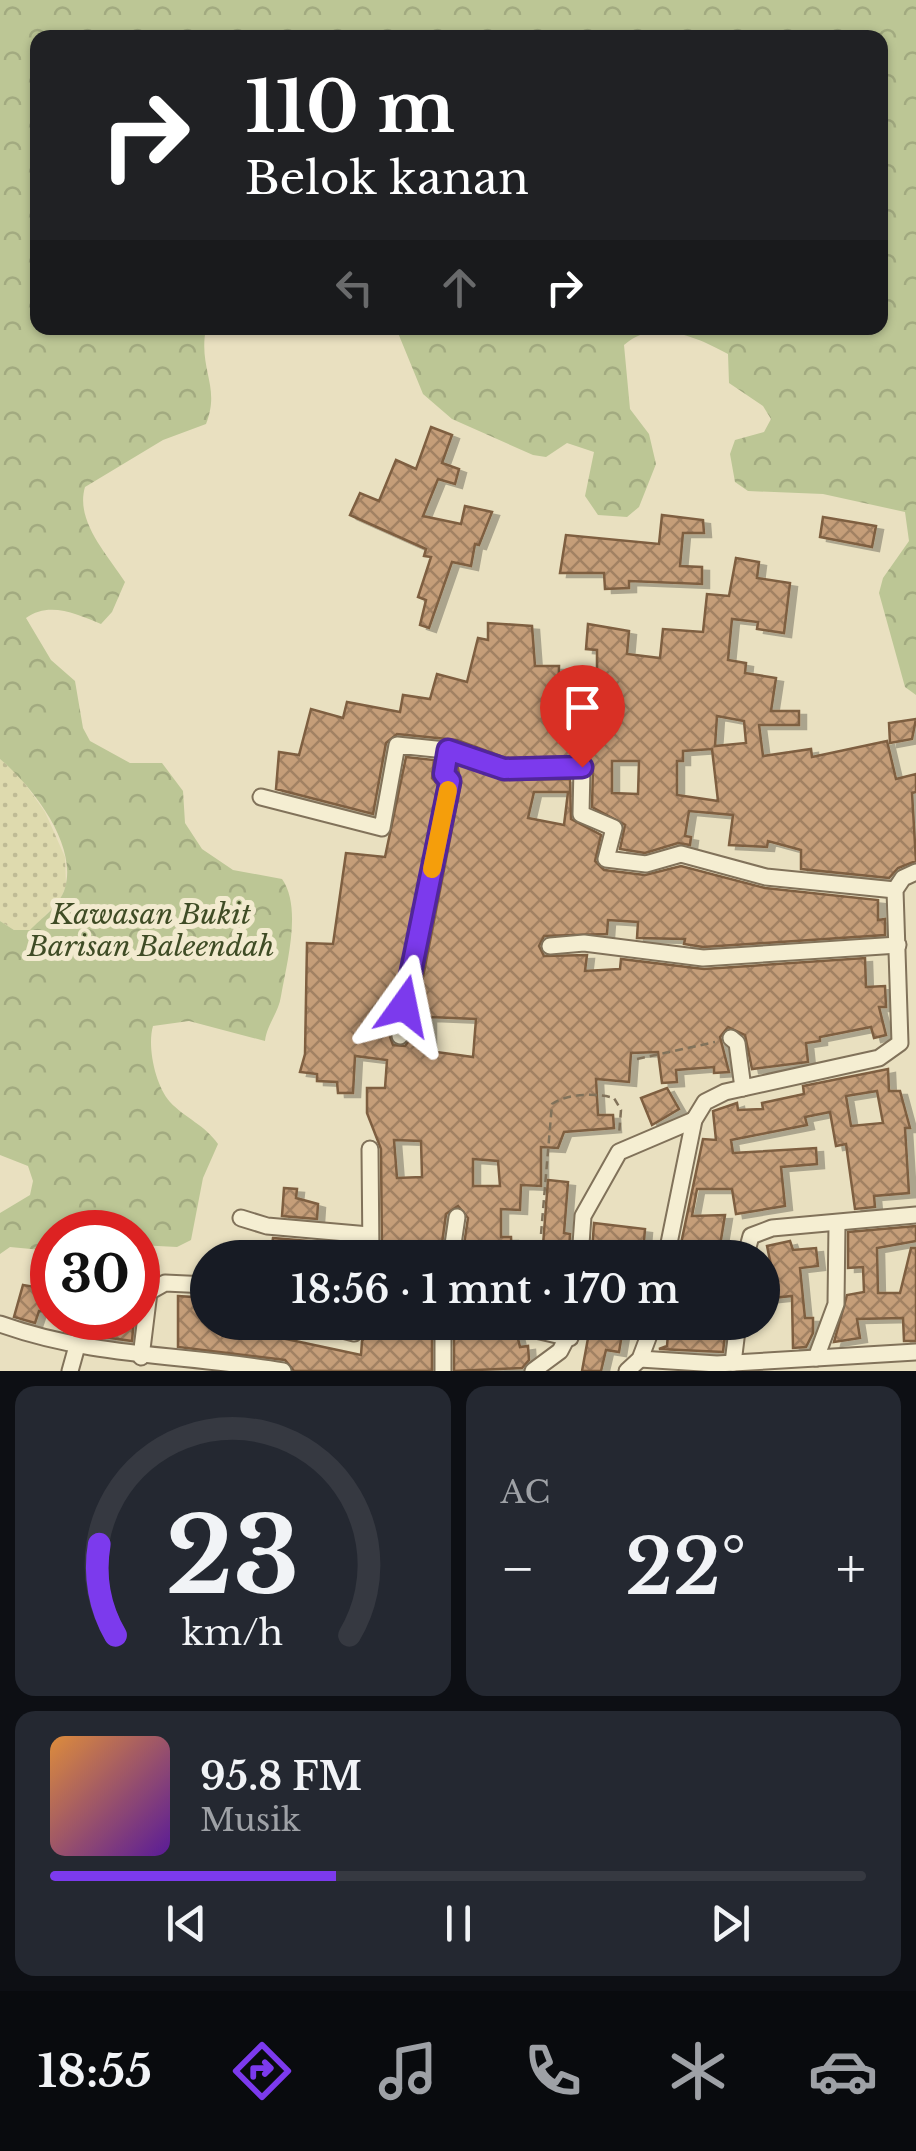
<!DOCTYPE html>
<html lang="id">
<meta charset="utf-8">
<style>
body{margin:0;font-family:"Libre Baskerville",serif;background:#242831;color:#f1f3f6;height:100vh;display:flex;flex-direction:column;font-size:38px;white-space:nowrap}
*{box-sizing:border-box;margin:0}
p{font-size:32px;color:#9ea1a6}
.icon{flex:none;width:55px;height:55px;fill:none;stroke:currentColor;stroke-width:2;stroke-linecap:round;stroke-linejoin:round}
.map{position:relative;height:1371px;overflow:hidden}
.drawer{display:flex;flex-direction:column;gap:15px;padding:15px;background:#0d0f14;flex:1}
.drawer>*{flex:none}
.banner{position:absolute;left:30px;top:30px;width:858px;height:305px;border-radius:20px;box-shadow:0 2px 8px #0004;background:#202124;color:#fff;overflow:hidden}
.speed{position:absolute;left:30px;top:1210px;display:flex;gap:20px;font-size:50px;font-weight:700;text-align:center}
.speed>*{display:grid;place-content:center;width:130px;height:130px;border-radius:50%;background:#171b24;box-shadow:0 2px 8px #0004;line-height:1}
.speed .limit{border:15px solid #d22;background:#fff;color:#111}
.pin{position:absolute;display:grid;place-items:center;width:85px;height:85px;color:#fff;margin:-102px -42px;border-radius:50% 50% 50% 0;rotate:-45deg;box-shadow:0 0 10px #0007}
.pin .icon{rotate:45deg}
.me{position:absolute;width:110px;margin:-55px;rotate:12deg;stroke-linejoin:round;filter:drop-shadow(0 0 8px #0008)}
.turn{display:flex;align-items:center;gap:35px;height:210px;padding:0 50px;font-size:45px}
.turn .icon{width:130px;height:130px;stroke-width:2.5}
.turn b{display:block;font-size:70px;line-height:85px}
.lanes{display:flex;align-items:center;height:95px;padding:0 50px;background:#0003;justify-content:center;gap:50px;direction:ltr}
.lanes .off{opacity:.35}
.big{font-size:75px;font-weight:600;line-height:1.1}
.drawer .card{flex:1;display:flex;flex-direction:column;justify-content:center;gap:15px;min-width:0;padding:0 35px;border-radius:20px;background:#242831}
.drawer .dial{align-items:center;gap:0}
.dial svg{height:260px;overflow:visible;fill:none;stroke:#363941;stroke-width:7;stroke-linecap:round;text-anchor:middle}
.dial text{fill:#f1f3f6;stroke:none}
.song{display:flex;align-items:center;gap:30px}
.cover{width:120px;height:120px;border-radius:15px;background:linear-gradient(135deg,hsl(30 70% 55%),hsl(270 70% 35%))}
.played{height:10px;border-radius:5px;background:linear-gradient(90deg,#7c3aed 35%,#363941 35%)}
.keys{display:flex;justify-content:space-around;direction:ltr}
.heat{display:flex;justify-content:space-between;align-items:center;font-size:55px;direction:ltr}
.drawer .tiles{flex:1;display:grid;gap:15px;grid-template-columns:1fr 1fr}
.card:last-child{grid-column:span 2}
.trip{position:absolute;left:190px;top:1240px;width:590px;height:100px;border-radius:50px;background:#171b24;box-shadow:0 2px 8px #0004;font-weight:600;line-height:100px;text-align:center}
.tab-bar{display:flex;height:160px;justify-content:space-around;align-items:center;background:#090b0e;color:#9ea1a6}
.tab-bar .icon{width:70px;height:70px}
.tab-bar .on{color:#7c3aed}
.tab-bar b{font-size:45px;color:#f1f3f6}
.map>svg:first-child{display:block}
.farmland{fill:url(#farmland-dots)}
.forest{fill:url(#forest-crowns)}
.building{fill:url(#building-cross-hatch);stroke:#7e5e41;stroke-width:2.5;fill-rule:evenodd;filter:url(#shadow)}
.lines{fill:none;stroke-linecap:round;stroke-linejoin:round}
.minor-casing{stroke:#81725a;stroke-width:19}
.path{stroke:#81725a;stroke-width:2.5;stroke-dasharray:8 5;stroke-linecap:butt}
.minor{stroke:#f5eed2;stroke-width:15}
.route-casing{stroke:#51269a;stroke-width:25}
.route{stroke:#7c3aed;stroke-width:18}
.slow{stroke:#f59e0b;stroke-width:18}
.labels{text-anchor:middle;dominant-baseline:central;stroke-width:10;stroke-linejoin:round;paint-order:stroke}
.park-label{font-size:28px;font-style:italic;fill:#3f4c25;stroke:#f2eacf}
</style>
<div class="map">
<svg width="916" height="1371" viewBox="0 0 916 1371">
<defs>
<pattern id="farmland-dots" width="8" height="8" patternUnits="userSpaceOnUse" patternTransform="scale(2.5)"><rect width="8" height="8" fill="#dedaae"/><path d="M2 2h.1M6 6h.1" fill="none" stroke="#bfbb95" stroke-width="1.8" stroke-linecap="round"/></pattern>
<pattern id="forest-crowns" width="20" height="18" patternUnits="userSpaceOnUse" patternTransform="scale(2.5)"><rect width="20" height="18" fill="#bcc695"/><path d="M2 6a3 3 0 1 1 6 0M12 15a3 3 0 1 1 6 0" fill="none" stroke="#a2aa80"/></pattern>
<pattern id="building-cross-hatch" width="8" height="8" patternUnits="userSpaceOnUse" patternTransform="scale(2.5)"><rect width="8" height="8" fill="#c59e79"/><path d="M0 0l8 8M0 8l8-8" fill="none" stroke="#a18163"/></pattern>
<filter id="shadow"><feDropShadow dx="7" dy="4" stdDeviation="0" flood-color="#0004"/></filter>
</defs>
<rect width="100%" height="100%" fill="#e9e0c0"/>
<!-- farmland -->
<polygon class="farmland" points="0,759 18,774 45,812 65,857 66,886 60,900 30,931 14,930 0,921"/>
<!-- forest -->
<path class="forest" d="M0,0H916V695L905,687L879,593L883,578L909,541L905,512L823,494L748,491L735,482L730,454L735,440L764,432L771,419L763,406L729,383L728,354C697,337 654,318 624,345L630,409L649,434L656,464L639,507L627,517L598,515L585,496L594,452L567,443L546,457L533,455L452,419L423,394L396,328H880V38H38V328H206C198,370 221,386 206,424L163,440L85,487C75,521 107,554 125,582L112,612L101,624C77,614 49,601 26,618L51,660L75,681L83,728L90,741L130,763H162L183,791L185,823L202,849L233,870L282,879C302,907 287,962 281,996C279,1012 267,1024 265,1041L189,1021L153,1026C147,1046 155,1085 170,1102C185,1118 205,1125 218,1144L203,1178L191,1240L177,1247L138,1245V1232H52V1251L10,1247L0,1254V1213L30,1195L33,1181L28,1166L0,1155V921L14,930H30C42,918 60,905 65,888C78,844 31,785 0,759Z"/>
<!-- building -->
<g class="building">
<polygon points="431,427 452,435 442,463 459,469 455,484 438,479 423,516 461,524 465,506 492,512 479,545 475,544 471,566 452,562 429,628 420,625 426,600 418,597 431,557 424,556 426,549 350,515 360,493 379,501 396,460 416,469"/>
<polygon points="662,515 703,520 704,533 683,533 680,566 702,567 702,584 629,581 629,588 605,589 604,573 560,573 566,535 659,544"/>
<polygon points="823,517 876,526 872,547 820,537"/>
<path d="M736,558L759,562L757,578L790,583L784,633L757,629L758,622L732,619L728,660L746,663L745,673L776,678L771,711H799V725H759L763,756L811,749L812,757L887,741L896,779L916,774V792L912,793L916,861L898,868L889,878L801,869V850L768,841L767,847L729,845L733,815L689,811L685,836L691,837L690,845L678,843L645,853L620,849L625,825L592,807L593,766L583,756L506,758L457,740L397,734L386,743L373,814L276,789L279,752L299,755L311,709L343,718L347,702L400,712L403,695L430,699L437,674L467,682L478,638L488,640V623L532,626L535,666H559L558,722L572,725L573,720L590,718V691L575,690L577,677L597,679V650L586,649L588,624L629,631L627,654L660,658L663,629L703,632L707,594L729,596ZM717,716L744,721L746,743L715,746ZM712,749L718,801L677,795V761H683V751ZM612,761H639L638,794L612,793Z"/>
<polygon points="916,719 912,739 890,743 889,723"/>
<path d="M406,757L434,760L432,778L438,785L389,1034L393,1045L405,1046L411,1038L461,783L457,764L504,780L570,779L571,819L601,835L595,861L604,870L645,875L681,866L765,888L878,900V920L885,919V935L703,947L684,944L685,939L637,938L638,922L608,920L607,934L544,936L539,946L544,956L587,955L585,971L620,969L621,959L704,969L865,958L866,987L885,986L886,1007H879L886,1035L874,1038L871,1027L820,1037V1041L806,1043L808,1062L752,1069L745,1035L728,1027L720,1037L729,1072L714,1073V1067L676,1070L677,1082L662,1083L658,1052L631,1053L629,1082L596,1079L598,1115H613L614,1128L564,1132L558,1148L541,1147V1186L521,1185L520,1210L501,1209V1237H511L512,1258H462L468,1218L458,1206L446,1214L440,1258H382L381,1149L367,1113V1088H385L387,1060L355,1056L353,1093H338L337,1082L317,1081V1074L300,1072L305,1054L307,943L333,944L346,853L385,857ZM534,792H568L564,825L528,818ZM429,1017L476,1019L473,1057L429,1051ZM394,1140L421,1141L422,1177L397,1178ZM473,1159L498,1161L500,1186H473Z"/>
<path d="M888,1069L889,1091H900L910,1128H905L909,1193L874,1196L875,1207L855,1209L846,1144L836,1146L830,1112L805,1117L807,1125L731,1140L733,1153L816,1148L817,1164L781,1167L785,1206L736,1214L732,1189H697L692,1216L725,1215L718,1258H678L703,1139L716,1140L713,1111L737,1103L738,1110L763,1109L762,1103L804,1094L803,1086ZM877,1091L883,1123L851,1126L846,1096Z"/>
<polygon points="667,1088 679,1109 652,1125 641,1098"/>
<polygon points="548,1180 568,1182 564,1233 570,1234 569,1250 559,1251 559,1258 542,1258"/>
<polygon points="284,1188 297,1189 296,1198 318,1204 317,1219 282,1216"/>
<polygon points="594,1223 645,1229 644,1241 657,1246 655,1258 592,1252"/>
<polygon points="916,1226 916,1241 877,1248 878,1293 900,1293 911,1248 916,1248 916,1341 904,1341 903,1318 857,1319 860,1338 834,1342 847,1295 864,1292 863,1267 848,1268 848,1232"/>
<polygon points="273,1238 355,1245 354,1258 270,1258"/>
<polygon points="790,1241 793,1250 816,1248 818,1266 800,1268 805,1318 813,1318 813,1333 806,1347 793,1348 792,1296 762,1299 762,1270 772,1270 767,1246"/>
<polygon points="23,1285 52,1290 52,1312 39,1311 35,1323 14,1317"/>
<polygon points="178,1296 208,1298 208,1326 260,1322 258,1333 361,1355 362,1341 374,1325 432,1322 432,1371 294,1371 285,1360 178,1347"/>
<polygon points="91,1318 134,1318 132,1341 89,1335"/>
<polygon points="454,1322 487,1322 490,1333 516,1330 520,1347 528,1346 529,1360 522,1368 454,1371"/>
<polygon points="591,1322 624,1322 619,1352 606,1350 601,1371 582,1371"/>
<polygon points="678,1322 700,1322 699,1332 725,1335 723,1352 659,1349 667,1346 668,1334 677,1335"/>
</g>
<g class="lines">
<defs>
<g id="minor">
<polyline points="261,797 382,828 397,745 455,751 504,769 582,767 581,814 614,828 606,859 646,864 681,854 766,877 895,890"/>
<polyline points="550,946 584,943 703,958 898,945"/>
<polyline points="400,1036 450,781 443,775 448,750"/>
<polyline points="731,1038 737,1043 743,1088"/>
<polyline points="370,1149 371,1258"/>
<polyline points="241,1218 267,1226 369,1235"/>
<polyline points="451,1258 457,1217"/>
<polyline points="580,1258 583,1216 619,1152 694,1120"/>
<polyline points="666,1258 694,1120 705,1102 725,1092 879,1058 900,1043 895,890 903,878 916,872"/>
<polyline points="745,1258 751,1236 772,1228 916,1215"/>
<polyline points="312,1322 354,1333 363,1322"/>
<path d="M0,1324C95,1358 186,1354 283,1371"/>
<polyline points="527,1328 570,1338"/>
<polyline points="141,1357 149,1292 165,1283 208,1285"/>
<polyline points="816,1358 836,1304 837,1224"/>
<polyline points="640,1359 717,1364 916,1352"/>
<polyline points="733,1363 738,1322"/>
<polyline points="70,1371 77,1346"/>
<polyline points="443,1371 443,1322"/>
<polyline points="533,1371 560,1351 575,1322"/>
<polyline points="627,1371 640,1359 654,1322"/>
</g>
</defs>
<!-- minor casing -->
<use href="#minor" class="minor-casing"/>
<!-- path -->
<g class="path">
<polyline points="637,1059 715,1042"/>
<path d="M541,1234L552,1104C568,1093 596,1093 614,1098L621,1110L619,1135"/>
</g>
<!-- minor -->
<use href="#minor" class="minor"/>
</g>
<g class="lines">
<defs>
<polyline id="route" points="404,1006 450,781 444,774 448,750 504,769 582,767"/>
</defs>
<!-- route casing -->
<use href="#route" class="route-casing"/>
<!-- route -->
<use href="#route" class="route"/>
<!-- slow -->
<polyline class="slow" points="432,869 448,790"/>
</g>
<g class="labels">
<!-- park labels -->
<g class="park-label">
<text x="151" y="914">Kawasan Bukit<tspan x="151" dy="32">Barisan Baleendah</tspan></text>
</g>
</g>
</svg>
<div class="speed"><div class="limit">30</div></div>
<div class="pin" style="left:582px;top:767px;background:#d93025"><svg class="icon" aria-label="arrive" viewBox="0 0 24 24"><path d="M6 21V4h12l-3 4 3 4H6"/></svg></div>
<svg class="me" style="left:404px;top:1006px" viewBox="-20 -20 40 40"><path d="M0-17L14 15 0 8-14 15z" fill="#7c3aed" stroke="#fff" stroke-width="4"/></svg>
<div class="trip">18:56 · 1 mnt · 170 m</div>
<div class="banner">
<div class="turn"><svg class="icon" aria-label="right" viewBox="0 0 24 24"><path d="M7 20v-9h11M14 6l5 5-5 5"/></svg><div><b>110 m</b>Belok kanan</div></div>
<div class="lanes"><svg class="icon off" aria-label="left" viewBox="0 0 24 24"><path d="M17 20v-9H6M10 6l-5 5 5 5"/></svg><svg class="icon off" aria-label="ahead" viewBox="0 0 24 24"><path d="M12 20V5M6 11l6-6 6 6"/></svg><svg class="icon" aria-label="right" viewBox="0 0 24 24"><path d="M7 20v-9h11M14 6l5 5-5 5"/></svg></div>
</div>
</div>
<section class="drawer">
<div class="tiles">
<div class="card dial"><svg viewBox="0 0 100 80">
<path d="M14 69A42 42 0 1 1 86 69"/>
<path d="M14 69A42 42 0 0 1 9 41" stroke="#7c3aed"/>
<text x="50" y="56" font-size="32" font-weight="700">23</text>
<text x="50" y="72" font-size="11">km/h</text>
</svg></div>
<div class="card"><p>AC</p>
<div class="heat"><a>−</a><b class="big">22°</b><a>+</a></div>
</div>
<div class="card">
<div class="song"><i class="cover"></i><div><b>95.8 FM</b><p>Musik</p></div></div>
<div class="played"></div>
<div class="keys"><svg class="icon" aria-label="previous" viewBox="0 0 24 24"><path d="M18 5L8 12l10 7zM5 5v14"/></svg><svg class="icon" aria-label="pause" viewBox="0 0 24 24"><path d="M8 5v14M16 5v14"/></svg><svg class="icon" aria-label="next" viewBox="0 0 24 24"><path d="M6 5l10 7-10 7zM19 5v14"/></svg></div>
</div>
</div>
</section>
<nav class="tab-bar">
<b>18:55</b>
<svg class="icon on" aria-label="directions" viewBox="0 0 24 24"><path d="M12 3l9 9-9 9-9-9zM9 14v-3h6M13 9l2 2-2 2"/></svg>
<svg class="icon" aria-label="music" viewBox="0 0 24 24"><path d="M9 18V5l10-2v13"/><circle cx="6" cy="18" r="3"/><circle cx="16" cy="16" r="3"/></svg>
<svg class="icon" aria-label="phone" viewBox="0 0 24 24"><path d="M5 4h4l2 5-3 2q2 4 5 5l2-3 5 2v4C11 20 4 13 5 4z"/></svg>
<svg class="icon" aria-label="climate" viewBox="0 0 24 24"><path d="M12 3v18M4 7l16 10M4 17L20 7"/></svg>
<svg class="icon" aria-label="car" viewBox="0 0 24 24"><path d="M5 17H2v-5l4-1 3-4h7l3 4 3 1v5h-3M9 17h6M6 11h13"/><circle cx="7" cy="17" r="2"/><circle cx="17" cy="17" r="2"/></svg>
</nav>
